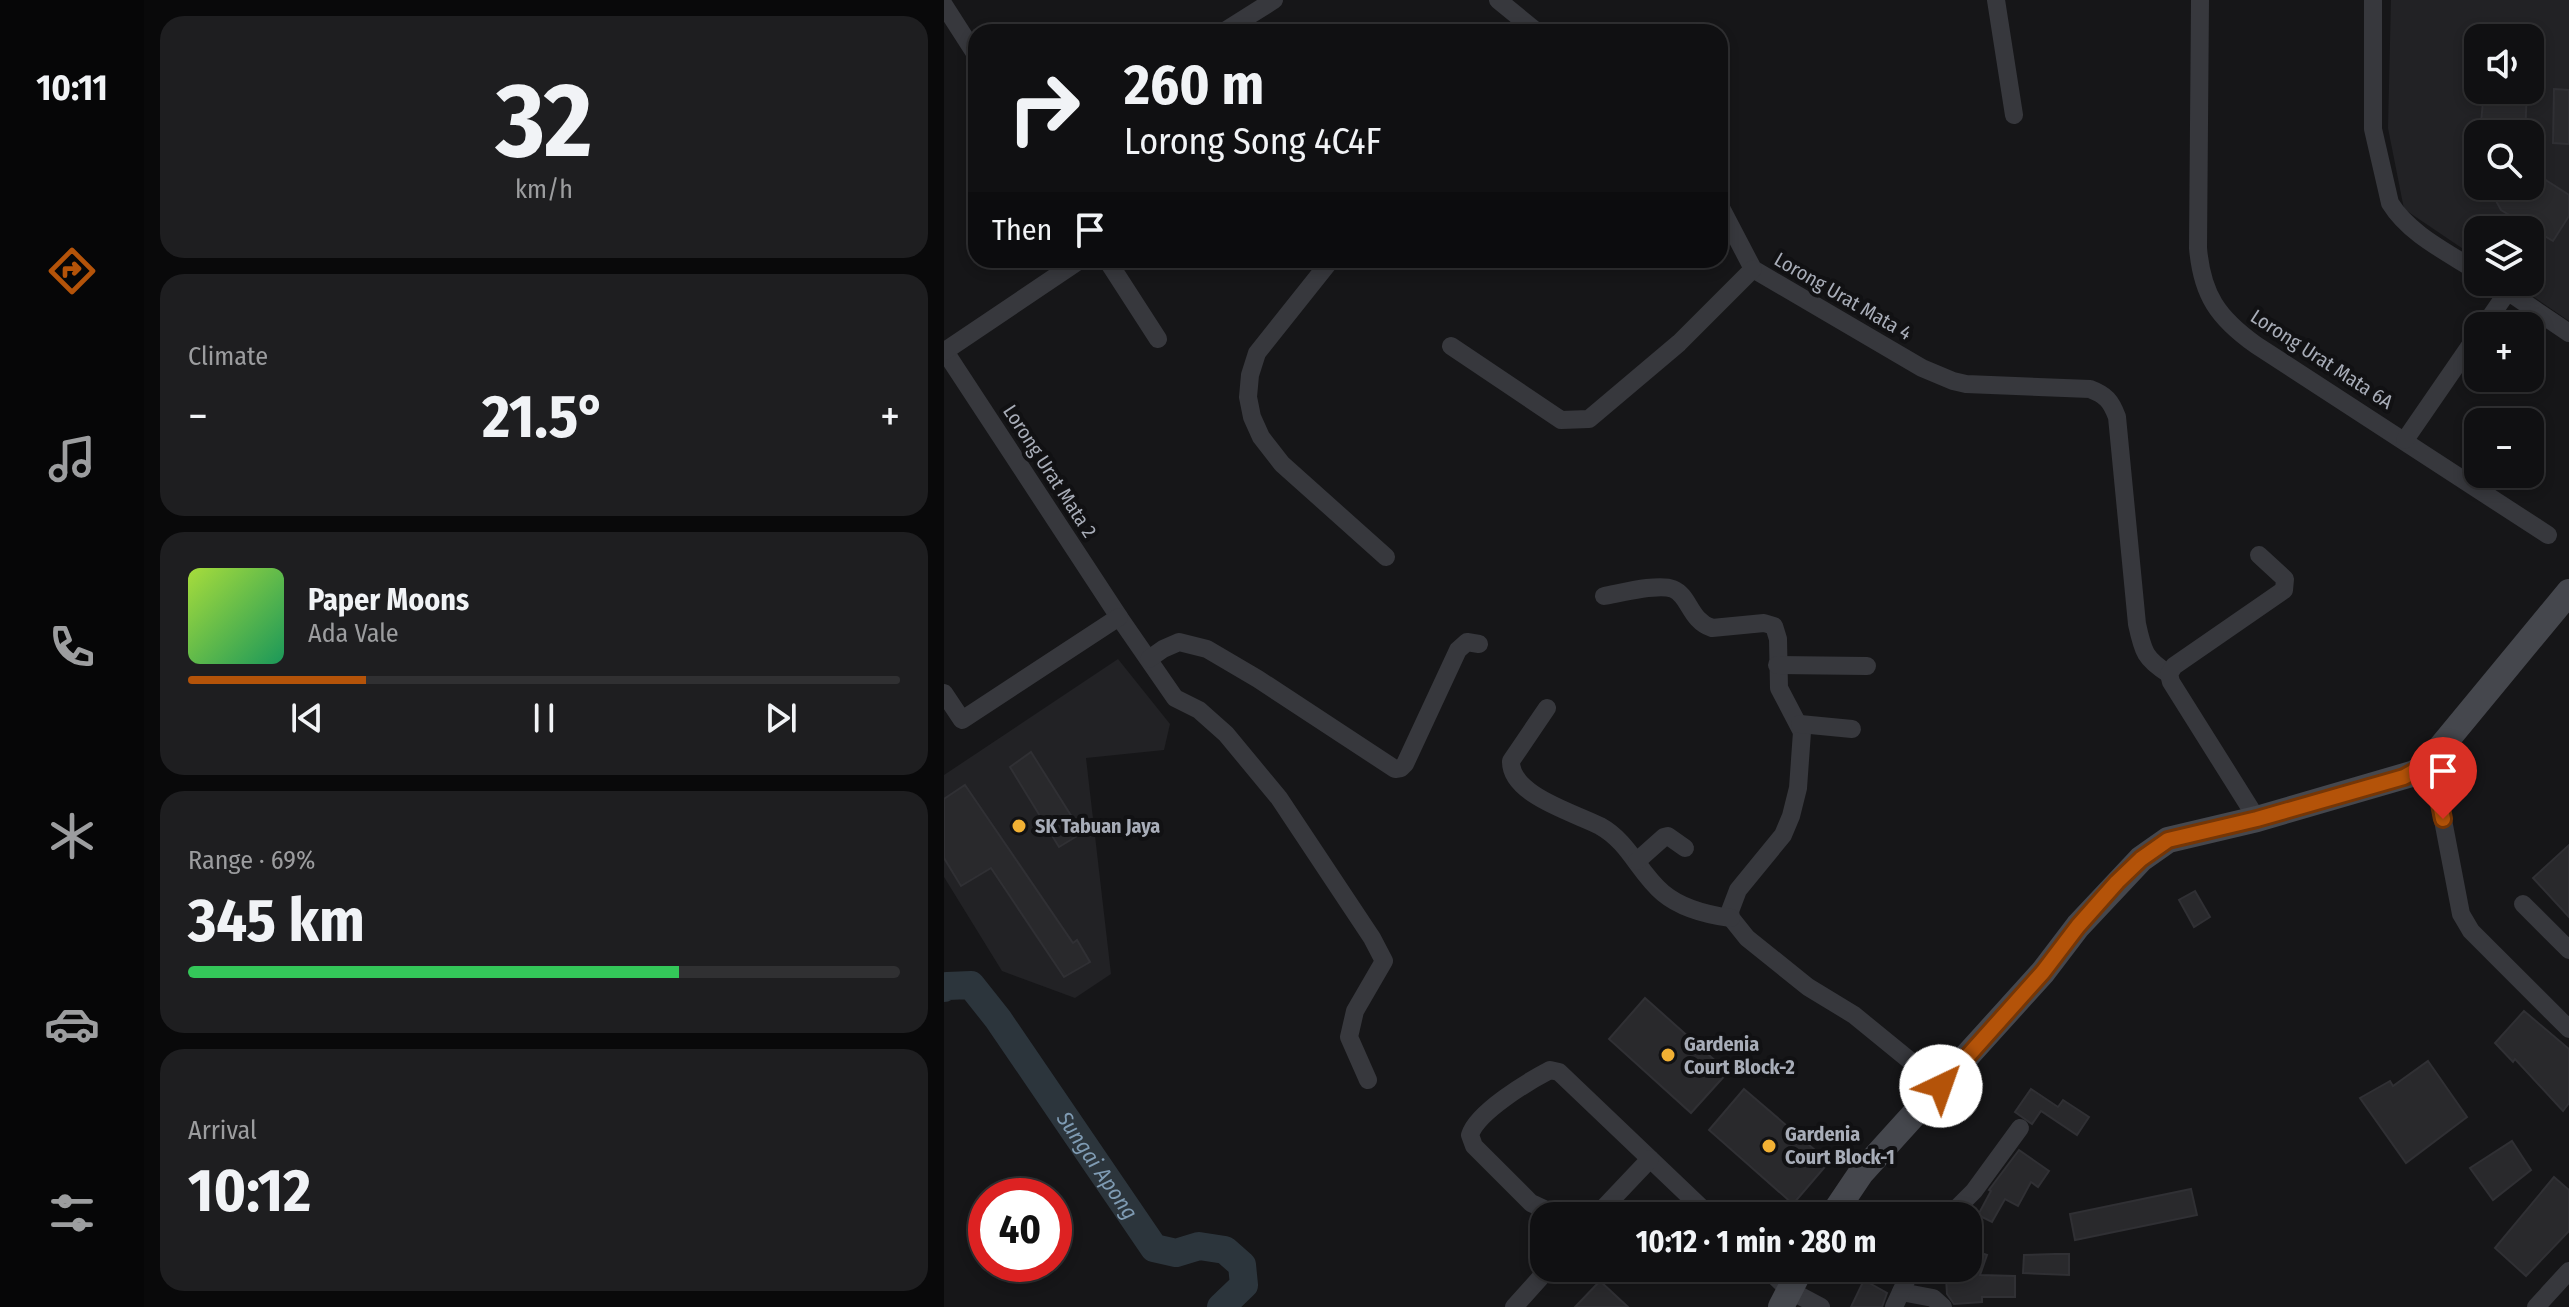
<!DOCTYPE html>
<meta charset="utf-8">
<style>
body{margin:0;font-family:"Fira Sans Condensed",sans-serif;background:#1e1e20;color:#f1f3f6;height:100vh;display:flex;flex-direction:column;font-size:30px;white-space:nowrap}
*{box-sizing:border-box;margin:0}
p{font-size:26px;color:#9c9d9f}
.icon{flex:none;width:44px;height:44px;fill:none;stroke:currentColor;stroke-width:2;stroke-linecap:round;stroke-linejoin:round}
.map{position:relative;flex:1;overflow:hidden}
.drawer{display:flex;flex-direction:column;gap:16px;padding:16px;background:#09090a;width:800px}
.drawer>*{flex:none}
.banner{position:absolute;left:24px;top:24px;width:760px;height:244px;border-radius:24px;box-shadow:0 4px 12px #0003,0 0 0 2px #303032;background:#101012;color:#f1f3f6;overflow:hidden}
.buttons{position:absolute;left:1520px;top:24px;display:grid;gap:16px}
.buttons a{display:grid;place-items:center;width:80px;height:80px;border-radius:16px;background:#101012;box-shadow:0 4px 12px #0003,0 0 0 2px #303032;font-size:40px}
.speed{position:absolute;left:24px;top:1178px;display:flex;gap:16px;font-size:40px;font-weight:700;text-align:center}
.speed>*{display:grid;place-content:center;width:104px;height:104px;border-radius:50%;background:#101012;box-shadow:0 4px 12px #0003,0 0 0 2px #303032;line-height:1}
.speed .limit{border:12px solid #d22;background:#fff;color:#111}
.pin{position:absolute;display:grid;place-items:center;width:68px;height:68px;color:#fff;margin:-82px -34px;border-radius:50% 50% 50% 0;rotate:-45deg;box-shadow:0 0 8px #0007}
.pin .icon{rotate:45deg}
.me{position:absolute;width:88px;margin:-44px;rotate:42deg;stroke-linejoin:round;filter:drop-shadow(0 0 6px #0008)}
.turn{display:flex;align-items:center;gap:28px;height:168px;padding:0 24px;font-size:36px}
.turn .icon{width:104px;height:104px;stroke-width:2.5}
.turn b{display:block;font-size:56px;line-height:68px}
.then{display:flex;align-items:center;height:76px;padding:0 24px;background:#0003;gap:16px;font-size:30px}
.big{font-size:60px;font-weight:700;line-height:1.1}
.drawer .card{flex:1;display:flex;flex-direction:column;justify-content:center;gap:12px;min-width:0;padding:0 28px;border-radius:24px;background:#1e1e20}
.drawer .dial{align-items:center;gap:0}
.dial b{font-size:104px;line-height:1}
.song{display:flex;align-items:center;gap:24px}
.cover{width:96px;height:96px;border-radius:12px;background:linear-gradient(135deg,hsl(80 70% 55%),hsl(150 70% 35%))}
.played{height:8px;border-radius:4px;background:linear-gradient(90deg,#b45309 25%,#303032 25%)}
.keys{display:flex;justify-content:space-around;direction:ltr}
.heat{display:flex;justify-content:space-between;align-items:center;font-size:44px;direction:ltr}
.charge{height:12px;border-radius:6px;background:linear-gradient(90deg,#34c759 69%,#303032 0)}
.trip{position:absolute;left:586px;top:1202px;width:452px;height:80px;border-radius:24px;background:#101012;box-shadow:0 4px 12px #0003,0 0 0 2px #303032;font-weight:700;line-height:80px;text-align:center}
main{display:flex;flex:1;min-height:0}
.tabs{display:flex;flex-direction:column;width:144px;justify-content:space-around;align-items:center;background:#060607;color:#9c9d9f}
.tabs .icon{width:56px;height:56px}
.tabs .active{color:#b45309}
.tabs b{font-size:36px;color:#f1f3f6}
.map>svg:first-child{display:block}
.built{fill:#222225;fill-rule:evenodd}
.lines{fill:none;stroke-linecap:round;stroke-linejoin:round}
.river{stroke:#2c353c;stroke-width:28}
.building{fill:#29292c;stroke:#303034;stroke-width:2}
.street{stroke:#37383d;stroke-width:18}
.secondary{stroke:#45474d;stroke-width:26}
.route-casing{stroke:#753606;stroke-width:20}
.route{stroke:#b45309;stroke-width:14}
.poi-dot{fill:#f2b134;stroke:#111113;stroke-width:3}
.labels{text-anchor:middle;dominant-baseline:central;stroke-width:8;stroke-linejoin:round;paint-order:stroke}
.street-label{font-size:20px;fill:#a8adb8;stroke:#111113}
.poi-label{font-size:20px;font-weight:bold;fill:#a8adb8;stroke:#111113;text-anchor:start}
.water-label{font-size:22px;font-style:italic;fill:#7f9bb3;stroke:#111113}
</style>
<main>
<nav class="tabs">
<b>10:11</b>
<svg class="icon active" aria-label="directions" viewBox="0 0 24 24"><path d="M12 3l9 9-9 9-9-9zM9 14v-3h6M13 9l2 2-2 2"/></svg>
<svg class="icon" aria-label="music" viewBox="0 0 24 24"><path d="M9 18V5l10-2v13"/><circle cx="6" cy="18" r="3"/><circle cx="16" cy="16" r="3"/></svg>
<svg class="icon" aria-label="phone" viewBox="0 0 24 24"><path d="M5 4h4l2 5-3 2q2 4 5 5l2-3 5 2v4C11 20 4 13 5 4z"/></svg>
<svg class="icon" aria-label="climate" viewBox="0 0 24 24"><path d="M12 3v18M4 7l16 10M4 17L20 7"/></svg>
<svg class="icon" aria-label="car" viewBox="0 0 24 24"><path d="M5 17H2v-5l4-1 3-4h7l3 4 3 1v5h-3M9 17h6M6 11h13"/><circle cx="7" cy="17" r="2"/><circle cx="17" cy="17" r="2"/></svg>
<svg class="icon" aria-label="filters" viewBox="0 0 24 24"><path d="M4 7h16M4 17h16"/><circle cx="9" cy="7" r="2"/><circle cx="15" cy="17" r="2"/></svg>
</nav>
<section class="drawer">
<div class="card dial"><b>32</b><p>km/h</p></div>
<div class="card"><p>Climate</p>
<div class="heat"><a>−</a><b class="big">21.5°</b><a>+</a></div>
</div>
<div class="card">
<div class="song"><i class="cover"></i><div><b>Paper Moons</b><p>Ada Vale</p></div></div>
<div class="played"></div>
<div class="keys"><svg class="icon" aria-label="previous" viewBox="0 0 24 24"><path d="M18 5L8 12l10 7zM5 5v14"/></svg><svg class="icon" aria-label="pause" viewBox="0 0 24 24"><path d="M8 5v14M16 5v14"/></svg><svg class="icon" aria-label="next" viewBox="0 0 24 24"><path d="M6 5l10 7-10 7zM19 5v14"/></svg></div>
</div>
<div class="card"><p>Range · 69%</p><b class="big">345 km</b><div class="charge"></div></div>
<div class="card"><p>Arrival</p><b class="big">10:12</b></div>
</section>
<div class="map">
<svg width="1625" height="1307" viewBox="0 0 1625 1307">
<rect width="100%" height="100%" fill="#161618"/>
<!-- built -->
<g class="built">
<path d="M1447,0H1625V321L1568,282H1586V230H1534V259L1460,209L1444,128ZM1534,38H1586V90H1534ZM1534,134H1586V186H1534Z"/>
<polygon points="174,659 226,724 220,750 142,758 167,974 131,998 58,971 0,877 0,775"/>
</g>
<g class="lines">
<!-- river -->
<path class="river" id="s1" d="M0,988L3,986L27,985L54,1019L210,1248L232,1253L255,1246L281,1250L298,1265L300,1285L277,1307"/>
</g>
<!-- building -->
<g class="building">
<polygon points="1610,89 1625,90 1625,144 1609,143"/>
<polygon points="1540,90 1583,90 1581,134 1536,134"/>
<polygon points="1586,170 1625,195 1625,216 1609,241 1557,210 1544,186 1586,186"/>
<polygon points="87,752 138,833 115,847 66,767"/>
<polygon points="21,785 129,943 133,940 146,962 120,977 47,868 17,886 0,858 0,799"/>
<polygon points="1625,845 1625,917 1589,878"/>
<polygon points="1251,891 1266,917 1250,927 1235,900"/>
<polygon points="701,998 784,1072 747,1113 665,1039"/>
<polygon points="1580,1011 1625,1049 1625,1103 1619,1111 1571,1059 1569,1062 1551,1043"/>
<polygon points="1484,1061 1523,1117 1462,1163 1416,1098 1446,1081 1449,1086"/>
<polygon points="800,1089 885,1162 849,1204 765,1130"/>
<polygon points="1087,1089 1114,1107 1119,1100 1145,1117 1133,1135 1097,1111 1088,1124 1071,1112"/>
<polygon points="1568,1141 1587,1170 1549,1200 1526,1168"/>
<polygon points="1075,1150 1105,1171 1094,1187 1087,1182 1074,1206 1061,1199 1048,1222 1034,1215 1047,1191 1045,1190"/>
<polygon points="1610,1177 1625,1190 1625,1231 1582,1276 1551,1248"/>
<polygon points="1247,1189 1253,1215 1131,1240 1126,1214"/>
<polygon points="1024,1249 1043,1255 1036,1275 1071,1276 1071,1297 1038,1297 1038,1302 1010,1304 1003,1294 1002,1278 989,1268 1024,1268"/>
<polygon points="1111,1254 1125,1254 1125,1275 1079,1273 1080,1255"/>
<polygon points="920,1280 943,1293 938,1307 907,1307"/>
<polygon points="656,1281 684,1307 631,1307"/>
</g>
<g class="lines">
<!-- street -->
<g class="street">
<polyline points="554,0 593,32"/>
<polyline points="1052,0 1070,115"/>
<path d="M1256,0L1254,248C1258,295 1274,318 1312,345L1604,535"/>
<path d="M1429,0V129L1446,203C1465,234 1503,252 1534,272"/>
<polyline points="0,5 32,55"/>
<polyline points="279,32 330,0"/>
<path d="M776,206L809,269L978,368L1009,381L1022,384L1146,389C1162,395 1167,401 1173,417L1193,624C1199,652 1201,659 1225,674"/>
<polyline points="163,260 214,339"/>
<polyline points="387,260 313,353 306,375 304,397 308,417 317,437 338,464 442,557"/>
<polyline points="1550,282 1625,333"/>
<polyline points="1540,326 1564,291"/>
<polyline points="507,346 617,420 645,419 735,343 809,269"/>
<polyline points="0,350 175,617 231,698 255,710 282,734 335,798 428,938 440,961 411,1011 405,1037 424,1080"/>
<polyline points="1,351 136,260"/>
<polyline points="1461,440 1534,334"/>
<path d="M660,596C677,593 714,583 729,589C746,596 745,620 768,628L820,623L830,626L834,639L835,688L858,732L854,788L847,816L839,835L794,890L786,911L787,918L803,938L864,987L910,1015L997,1086"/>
<polyline points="205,659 219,649 235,642 263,649 314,679 451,769 457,768 461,764 514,650 523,642 535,644"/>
<polyline points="833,665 923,666"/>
<polyline points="0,693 18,720 175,617"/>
<path d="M603,708L567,761C566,795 631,813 656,826C685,842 695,873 719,893C738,909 764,915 787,918"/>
<polyline points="856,724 908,729"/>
<polyline points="1483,764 1494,794 1517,914 1527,931 1625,1029"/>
<polyline points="1313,819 1227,682 1225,674 1230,666 1340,590 1341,579 1315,555"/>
<polyline points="693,861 720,837 724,836 741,848"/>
<polyline points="1579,904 1625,950"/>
<path d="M615,1216L587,1203L530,1146L526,1135C533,1112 585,1081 606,1070L615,1072L766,1216"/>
<polyline points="652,1216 706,1159"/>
<polyline points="1005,1216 1030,1191 1076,1128"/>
<polyline points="822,1268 845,1290 877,1307"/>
<polyline points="957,1292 989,1298 999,1307"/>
<polyline points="570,1307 605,1268"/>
<polyline points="950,1307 968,1268"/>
<polyline points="1592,1307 1625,1271"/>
</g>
<!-- secondary -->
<g class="secondary">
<polyline points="888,1216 917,1173 1099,972 1134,926 1197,859 1224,840 1313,819 1471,773 1483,764 1625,592"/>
<polyline points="837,1307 857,1268"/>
</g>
</g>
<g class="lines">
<defs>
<polyline id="route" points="997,1086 1099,972 1134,926 1173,882 1197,859 1224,840 1313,819 1460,777 1483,764 1494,794 1499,819"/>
</defs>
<!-- route casing -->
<use href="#route" class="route-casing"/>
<!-- route -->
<use href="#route" class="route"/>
</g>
<!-- markers -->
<g class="poi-dot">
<circle cx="75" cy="826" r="8"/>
<circle cx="724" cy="1055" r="8"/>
<circle cx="825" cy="1146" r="8"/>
</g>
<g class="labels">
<!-- street labels -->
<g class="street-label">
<text transform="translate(899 296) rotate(30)">Lorong Urat Mata 4</text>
<text transform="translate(1378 359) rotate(33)">Lorong Urat Mata 6A</text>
<text transform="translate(106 471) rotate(57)">Lorong Urat Mata 2</text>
</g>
<!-- poi labels -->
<g class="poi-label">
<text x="91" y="826">SK Tabuan Jaya</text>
<text x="740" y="1044">Gardenia<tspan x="740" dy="23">Court Block-2</tspan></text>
<text x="841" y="1134">Gardenia<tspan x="841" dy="23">Court Block-1</tspan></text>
</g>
<!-- water labels -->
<g class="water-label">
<text stroke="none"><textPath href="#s1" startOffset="248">Sungai Apong</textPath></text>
</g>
</g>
</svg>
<div class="buttons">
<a><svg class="icon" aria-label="sound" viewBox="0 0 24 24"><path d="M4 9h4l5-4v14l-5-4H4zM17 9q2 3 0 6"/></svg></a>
<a><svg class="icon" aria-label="search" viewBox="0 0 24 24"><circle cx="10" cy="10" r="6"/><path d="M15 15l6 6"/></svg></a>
<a><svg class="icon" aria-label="layers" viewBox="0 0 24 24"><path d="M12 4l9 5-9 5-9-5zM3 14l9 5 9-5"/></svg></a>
<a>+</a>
<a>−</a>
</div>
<div class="speed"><div class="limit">40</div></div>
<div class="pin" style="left:1499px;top:819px;background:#d93025"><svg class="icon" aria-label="arrive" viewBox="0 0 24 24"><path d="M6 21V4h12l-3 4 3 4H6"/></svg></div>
<svg class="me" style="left:997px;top:1086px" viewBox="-20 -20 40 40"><circle r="19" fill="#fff"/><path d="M0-13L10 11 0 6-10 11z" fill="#b45309"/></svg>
<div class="trip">10:12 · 1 min · 280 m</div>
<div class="banner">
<div class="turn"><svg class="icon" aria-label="right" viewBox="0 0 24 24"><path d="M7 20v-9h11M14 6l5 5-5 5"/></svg><div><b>260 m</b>Lorong Song 4C4F</div></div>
<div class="then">Then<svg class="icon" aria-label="arrive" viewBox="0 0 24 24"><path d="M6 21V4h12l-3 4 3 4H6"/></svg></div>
</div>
</div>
</main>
